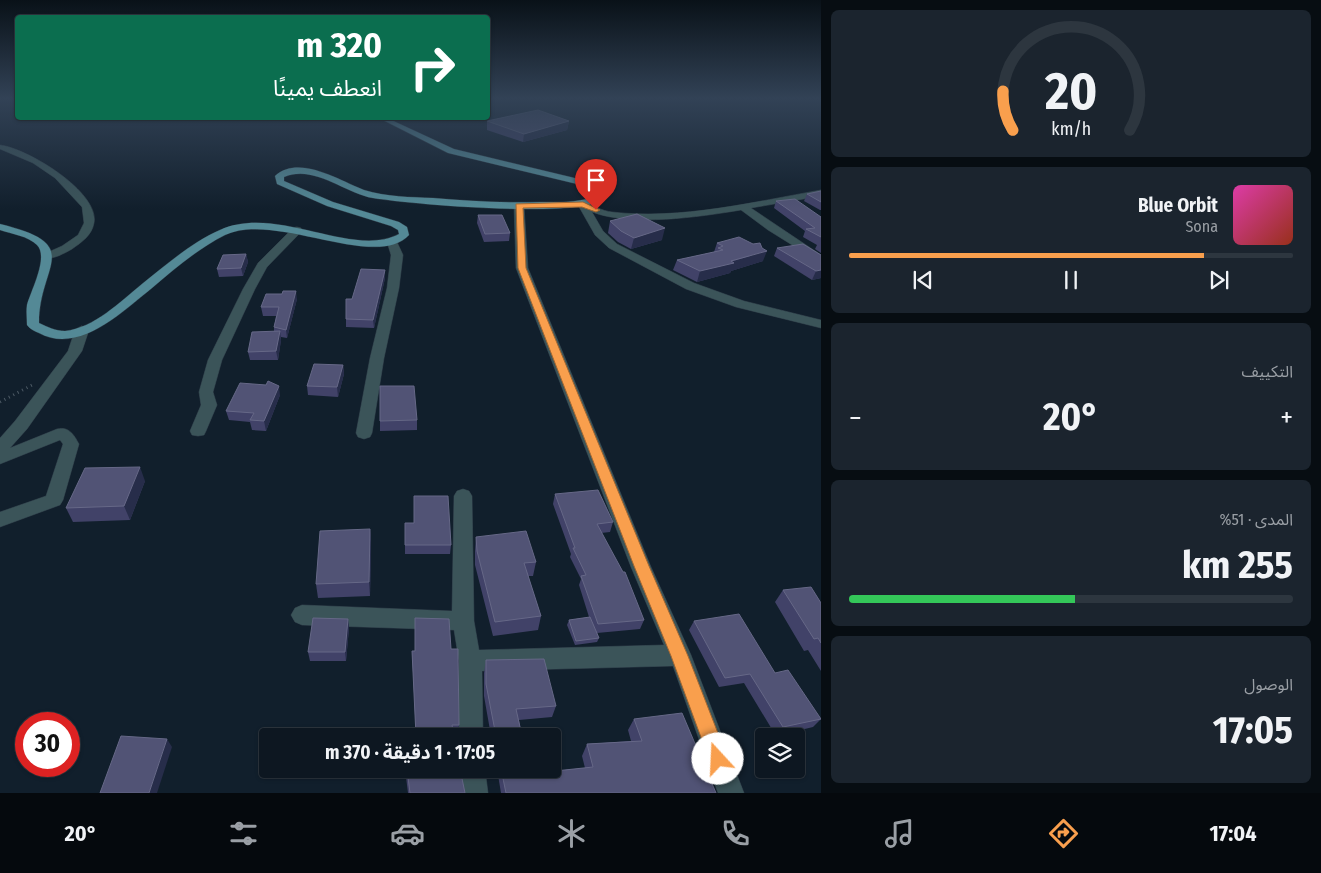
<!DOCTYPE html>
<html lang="ar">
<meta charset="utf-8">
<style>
body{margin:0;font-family:"Fira Sans Condensed","Noto Sans Arabic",sans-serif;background:#1b242e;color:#f1f3f6;direction:rtl;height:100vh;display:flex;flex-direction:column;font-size:19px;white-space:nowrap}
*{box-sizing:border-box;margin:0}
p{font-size:16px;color:#9a9fa5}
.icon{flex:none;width:28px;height:28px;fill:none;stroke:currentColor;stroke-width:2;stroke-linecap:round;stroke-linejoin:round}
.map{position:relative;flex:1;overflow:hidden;direction:ltr}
.panel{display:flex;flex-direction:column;gap:10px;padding:10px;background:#070d12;width:500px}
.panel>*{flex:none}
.hud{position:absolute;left:15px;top:15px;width:475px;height:105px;border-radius:5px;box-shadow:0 1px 4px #0004,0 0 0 1px #2d363f;direction:rtl;background:#0b6e4f;color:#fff;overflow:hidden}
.tools{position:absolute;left:755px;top:728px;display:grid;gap:10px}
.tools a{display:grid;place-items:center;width:50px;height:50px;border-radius:5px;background:#0d1721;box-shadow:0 1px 4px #0004,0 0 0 1px #2d363f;font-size:25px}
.speed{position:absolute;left:15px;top:712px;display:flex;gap:10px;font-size:25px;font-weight:700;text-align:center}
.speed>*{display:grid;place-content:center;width:65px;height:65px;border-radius:50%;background:#0d1721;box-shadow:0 1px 4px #0004,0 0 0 1px #2d363f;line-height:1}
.speed .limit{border:8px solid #d22;background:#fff;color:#111}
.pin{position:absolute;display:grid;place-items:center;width:42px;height:42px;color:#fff;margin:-51px -21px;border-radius:50% 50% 50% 0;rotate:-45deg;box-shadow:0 0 5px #0007}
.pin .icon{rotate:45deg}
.me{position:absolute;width:55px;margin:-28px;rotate:340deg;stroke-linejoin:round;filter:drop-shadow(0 0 4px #0008)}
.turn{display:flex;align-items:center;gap:18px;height:105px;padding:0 25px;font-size:22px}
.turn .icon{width:65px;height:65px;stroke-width:2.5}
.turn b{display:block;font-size:35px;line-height:42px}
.big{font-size:38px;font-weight:700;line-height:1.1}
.panel .widget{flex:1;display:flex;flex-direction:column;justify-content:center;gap:8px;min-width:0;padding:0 18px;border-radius:8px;background:#1b242e}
.panel .dial{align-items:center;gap:0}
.dial svg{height:130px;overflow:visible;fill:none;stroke:#2d363f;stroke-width:7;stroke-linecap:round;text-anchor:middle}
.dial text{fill:#f1f3f6;stroke:none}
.song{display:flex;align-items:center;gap:15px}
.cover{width:60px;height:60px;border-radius:8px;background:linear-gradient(135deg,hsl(320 70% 55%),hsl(10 70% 35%))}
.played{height:5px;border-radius:2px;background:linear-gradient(90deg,#f99f4d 80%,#2d363f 80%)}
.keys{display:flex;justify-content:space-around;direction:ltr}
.heat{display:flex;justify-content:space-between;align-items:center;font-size:28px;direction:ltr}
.charge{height:8px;border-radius:4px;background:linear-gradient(90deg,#34c759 51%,#2d363f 0)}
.trip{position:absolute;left:259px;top:728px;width:302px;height:50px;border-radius:5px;background:#0d1721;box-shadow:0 1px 4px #0004,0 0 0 1px #2d363f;font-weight:700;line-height:50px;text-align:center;direction:rtl}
.tab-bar{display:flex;height:80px;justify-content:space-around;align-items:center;background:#05090d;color:#9a9fa5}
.tab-bar .icon{width:35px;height:35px}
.tab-bar .on{color:#f99f4d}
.tab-bar b{font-size:22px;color:#f1f3f6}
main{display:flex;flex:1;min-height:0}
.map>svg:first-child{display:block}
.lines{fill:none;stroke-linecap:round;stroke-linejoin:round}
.minor-casing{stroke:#2c3a46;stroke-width:1}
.major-casing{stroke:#2c3a46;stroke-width:1}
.path{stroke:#4d5a65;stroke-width:3;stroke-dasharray:1 4;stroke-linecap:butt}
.minor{fill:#3b5459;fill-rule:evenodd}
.major{fill:#548996;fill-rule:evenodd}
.wall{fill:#414268}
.shaded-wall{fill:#272d4a}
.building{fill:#515375;stroke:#666887}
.route{fill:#f99f4d;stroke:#a26732}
</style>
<main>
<section class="panel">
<div class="widget dial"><svg viewBox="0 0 100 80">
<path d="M14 69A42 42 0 1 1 86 69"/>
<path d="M14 69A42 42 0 0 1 8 45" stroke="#f99f4d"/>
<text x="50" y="56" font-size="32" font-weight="700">20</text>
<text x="50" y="72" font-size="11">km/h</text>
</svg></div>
<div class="widget">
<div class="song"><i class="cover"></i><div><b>Blue Orbit</b><p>Sona</p></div></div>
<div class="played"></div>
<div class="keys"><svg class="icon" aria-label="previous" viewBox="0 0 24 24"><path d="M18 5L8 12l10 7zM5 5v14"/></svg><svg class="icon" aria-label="pause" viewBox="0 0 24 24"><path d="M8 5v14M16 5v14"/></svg><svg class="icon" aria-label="next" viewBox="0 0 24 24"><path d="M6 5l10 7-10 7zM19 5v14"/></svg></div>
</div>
<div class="widget"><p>التكييف</p>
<div class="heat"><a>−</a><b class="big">20°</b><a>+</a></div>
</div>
<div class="widget"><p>المدى · 51%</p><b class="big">255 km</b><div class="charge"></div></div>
<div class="widget"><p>الوصول</p><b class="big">17:05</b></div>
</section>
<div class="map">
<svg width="821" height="793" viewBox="0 0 821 793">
<rect width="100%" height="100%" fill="#111f2c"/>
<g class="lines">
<defs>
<g id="minor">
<path d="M0,145C27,148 100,192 94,223C92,235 82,242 72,249C65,253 53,260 44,258L42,256L44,254L62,246L78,235L84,223L82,207L55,178L33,163L0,149Z"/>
<path d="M821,190V196L751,208L821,255V263L768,230L741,210C699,217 631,227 592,212L603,231L617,244L694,283L744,301L821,320V328L736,307L686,289L609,248L595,235L578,205L583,202C593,205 602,211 612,212C681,220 753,202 821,190Z"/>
<polygon points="519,203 524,206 528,268 651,567 691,655 744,793 718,793 673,666 482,671 483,736 459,736 459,661 454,630 302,625 295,622 291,615 295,608 302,605 452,611 454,496 457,491 463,489 469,491 472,496 474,621 479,650 664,645 631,567 516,268 514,206"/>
<polygon points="297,227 301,228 302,230 301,232 267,267 255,289 222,360 213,392 217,405 206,431 204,435 198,436 192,435 190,431 201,405 199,392 208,360 243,289 258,263 293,228"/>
<polygon points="392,239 397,242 403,255 399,288 384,358 372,433 370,437 364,439 358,437 356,433 370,358 387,288 391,255 387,242"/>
<path d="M82,326L89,330L82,351L27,429L10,448L57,429C69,426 74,435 79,444L63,500L60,505L0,527V512L46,496L63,444L60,440L0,464V438L15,421L68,351L75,330Z"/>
<polygon points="459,769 485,769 488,793 462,793"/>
</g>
<path id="major" d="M379,118H387L454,149L583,180L598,188L603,199C581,219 408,204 373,198C344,193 314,164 284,177V181L333,202L399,222L407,227L409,235C376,271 274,211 225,235C199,248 174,269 152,288C123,311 79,355 39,333C34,331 30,329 27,325C27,318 26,312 27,305C31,290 49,257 37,245C28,236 12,234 0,230V224C86,245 39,264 39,323C48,327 55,331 65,331C94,328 120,302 142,284C166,265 192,242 220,230C277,204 352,259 399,234L398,230L391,226L327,206L277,184L275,176C299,154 340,181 364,190C386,197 411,197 433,198C468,201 504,203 540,202C558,202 576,203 593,197L589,190L577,184L448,153Z"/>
</defs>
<!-- minor casing -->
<use href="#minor" class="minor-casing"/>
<!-- major casing -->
<use href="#major" class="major-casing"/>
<!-- path -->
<polyline class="path" points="0,402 32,385"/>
<!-- minor -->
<use href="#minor" class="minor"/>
<!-- major -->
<use href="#major" class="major"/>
</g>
<!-- wall -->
<g class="wall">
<polygon points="487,121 569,121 567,130 523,142 487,130"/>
<polygon points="821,191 821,210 820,210 804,201 807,194"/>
<polygon points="776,201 821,217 821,253 815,249 817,245 803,237 805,231 774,208"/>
<polygon points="478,215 510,233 509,241 484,242 477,223"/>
<polygon points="610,221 662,240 631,249 618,242 608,233"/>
<polygon points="717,243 763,261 731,271 730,273 697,282 673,270 677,260 714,252"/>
<polygon points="777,248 821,255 821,278 812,280 774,256"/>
<polygon points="246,254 248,262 243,276 219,277 217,269"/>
<polygon points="385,270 385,278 374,328 346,327 346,319 352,299"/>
<polygon points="297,299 287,338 281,337 281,340 278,360 250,360 248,352 274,331 274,327 276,316 263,316 261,307"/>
<polygon points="343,365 344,374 338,397 308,395 307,386"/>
<polygon points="280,395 266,431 252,430 250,422 229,420 226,411"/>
<polygon points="417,420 417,430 380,431 380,421"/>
<polygon points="145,481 130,520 73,522 66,508"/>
<polygon points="555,494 613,522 610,532 601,533 644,620 640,629 597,633 599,638 597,642 575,645 567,625 569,620 589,617 579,585 581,579 570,557 571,554 553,504"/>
<polygon points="405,523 451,545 450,554 405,554"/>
<polygon points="370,529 371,543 370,596 318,598 316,584"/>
<polygon points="476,537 536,562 533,576 528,576 541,616 538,630 493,636 475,565 475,551"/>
<polygon points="783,590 821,603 821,671 808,650 804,651 775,602"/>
<polygon points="348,619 349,628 346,661 310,661 308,652"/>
<polygon points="694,621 775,673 821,719 813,727 776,736 744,683 719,687 689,630"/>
<polygon points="451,649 459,725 457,736 416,736 412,651"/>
<polygon points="486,660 556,706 552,717 519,720 522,736 491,736 484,696 484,673"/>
<polygon points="634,719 716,793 501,793 497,769 552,769 555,771 585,768 582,756 587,744 631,741 628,730"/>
<polygon points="405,769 460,769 465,793 408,793"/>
</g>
<!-- shaded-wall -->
<g class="shaded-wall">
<polygon points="569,121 567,130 523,142 524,134"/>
<polygon points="665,228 662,240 631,249 634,238"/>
<polygon points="767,251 763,261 731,271 730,273 697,282 700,271"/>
<polygon points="246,254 248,262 243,276 241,268"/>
<polygon points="385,270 385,278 374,328 373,320"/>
<polygon points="821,270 821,278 812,280 816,271"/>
<polygon points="296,291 297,299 287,338 286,330"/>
<polygon points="280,331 281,340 278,360 276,351"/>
<polygon points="343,365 344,374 338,397 337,387"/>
<polygon points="279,386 280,395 266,431 264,421"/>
<polygon points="140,467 145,481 130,520 124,506"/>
<polygon points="370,529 371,543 370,596 369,582"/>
<polygon points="348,619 349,628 346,661 345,652"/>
<polygon points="167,739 172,747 157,793 149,793"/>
</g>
<!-- building -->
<g class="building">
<polygon points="538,110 569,121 524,134 487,121"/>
<polygon points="821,191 821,202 807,194"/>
<polygon points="795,199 821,217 821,237 806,229 815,228 776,201"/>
<polygon points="637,214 665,228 634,238 621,231 610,221"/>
<polygon points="478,215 502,215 510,233 485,234"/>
<polygon points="739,237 753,244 760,243 762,248 767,251 731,261 734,263 700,271 677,260 723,250 718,248 723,246 717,243"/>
<polygon points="803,244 821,255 821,270 816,271 777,248"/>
<polygon points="246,254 241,268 217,269 223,255"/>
<polygon points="361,269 385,270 373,320 346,319 346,299 352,299"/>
<polygon points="283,291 296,291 286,330 274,327 279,307 261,307 266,294 282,294"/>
<polygon points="280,331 276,351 248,352 252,332"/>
<polygon points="314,364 343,365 337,387 307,386"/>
<polygon points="268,381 279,386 264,421 250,420 254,413 226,411 240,383 266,385"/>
<polygon points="380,386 414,386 417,420 380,421"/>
<polygon points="140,467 124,506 66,508 85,468"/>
<polygon points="598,490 613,522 597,524 623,572 625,572 644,620 598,624 581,576 586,575 573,548 575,548 555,494"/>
<polygon points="414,496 448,496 451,545 405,545 405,523 414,523"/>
<polygon points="370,529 369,582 316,584 320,531"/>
<polygon points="526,531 536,562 524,563 541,616 495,622 477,551 476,537"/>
<polygon points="811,587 821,603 821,643 818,638 814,639 783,590"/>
<polygon points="739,614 775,673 788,670 821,719 783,727 750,674 725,678 694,621"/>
<polygon points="590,617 599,638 576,641 569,620"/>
<polygon points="313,618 348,619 345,652 308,652"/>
<polygon points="415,618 449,619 451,649 458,649 458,654 459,725 452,725 454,736 416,736 412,651 415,651"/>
<polygon points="544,659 556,706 516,709 522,736 496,736 486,684 486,660"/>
<polygon points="682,713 716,793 506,793 501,769 552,769 552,762 555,771 593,767 587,744 642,741 634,719"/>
<polygon points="121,736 167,739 149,793 100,793"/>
<polygon points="407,769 460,769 465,793 410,793"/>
</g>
<!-- sky -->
<linearGradient id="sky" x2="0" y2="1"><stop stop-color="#091118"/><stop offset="0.47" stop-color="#324256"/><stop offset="1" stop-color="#324256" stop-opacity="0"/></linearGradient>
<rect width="821" height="209" fill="url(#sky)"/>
<!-- route -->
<polygon class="route" points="583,202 600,210 596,212 582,207 523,208 526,268 649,566 688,656 728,759 725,765 718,768 711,765 709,759 671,656 634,566 518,268 516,204"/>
</svg>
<div class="tools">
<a><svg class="icon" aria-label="layers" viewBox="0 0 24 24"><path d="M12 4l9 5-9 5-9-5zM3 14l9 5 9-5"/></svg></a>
</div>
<div class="speed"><div class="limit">30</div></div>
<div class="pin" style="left:596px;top:210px;background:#d93025"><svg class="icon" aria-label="arrive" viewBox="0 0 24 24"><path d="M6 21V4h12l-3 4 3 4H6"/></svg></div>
<svg class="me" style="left:718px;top:759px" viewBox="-20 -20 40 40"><circle r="19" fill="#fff"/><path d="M0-13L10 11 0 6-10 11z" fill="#f99f4d"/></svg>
<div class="trip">17:05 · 1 دقيقة · 370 m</div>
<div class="hud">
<div class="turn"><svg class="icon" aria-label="right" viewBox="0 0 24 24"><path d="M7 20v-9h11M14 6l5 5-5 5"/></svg><div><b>320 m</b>انعطف يمينًا</div></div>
</div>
</div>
</main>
<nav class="tab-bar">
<b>17:04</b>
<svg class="icon on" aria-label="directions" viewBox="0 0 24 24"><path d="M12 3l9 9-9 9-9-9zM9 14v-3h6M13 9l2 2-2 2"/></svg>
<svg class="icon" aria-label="music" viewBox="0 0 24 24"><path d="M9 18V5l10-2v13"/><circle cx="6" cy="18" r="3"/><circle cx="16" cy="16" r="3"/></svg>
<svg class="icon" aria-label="phone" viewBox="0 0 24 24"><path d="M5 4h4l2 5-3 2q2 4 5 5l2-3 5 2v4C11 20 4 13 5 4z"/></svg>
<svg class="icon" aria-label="climate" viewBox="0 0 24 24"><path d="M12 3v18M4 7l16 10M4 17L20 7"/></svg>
<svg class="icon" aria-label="car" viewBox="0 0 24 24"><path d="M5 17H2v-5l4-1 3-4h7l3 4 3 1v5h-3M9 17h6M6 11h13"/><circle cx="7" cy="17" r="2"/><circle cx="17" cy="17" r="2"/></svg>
<svg class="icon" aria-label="filters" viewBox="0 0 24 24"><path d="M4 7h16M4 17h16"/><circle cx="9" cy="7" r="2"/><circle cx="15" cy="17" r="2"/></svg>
<b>20°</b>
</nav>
